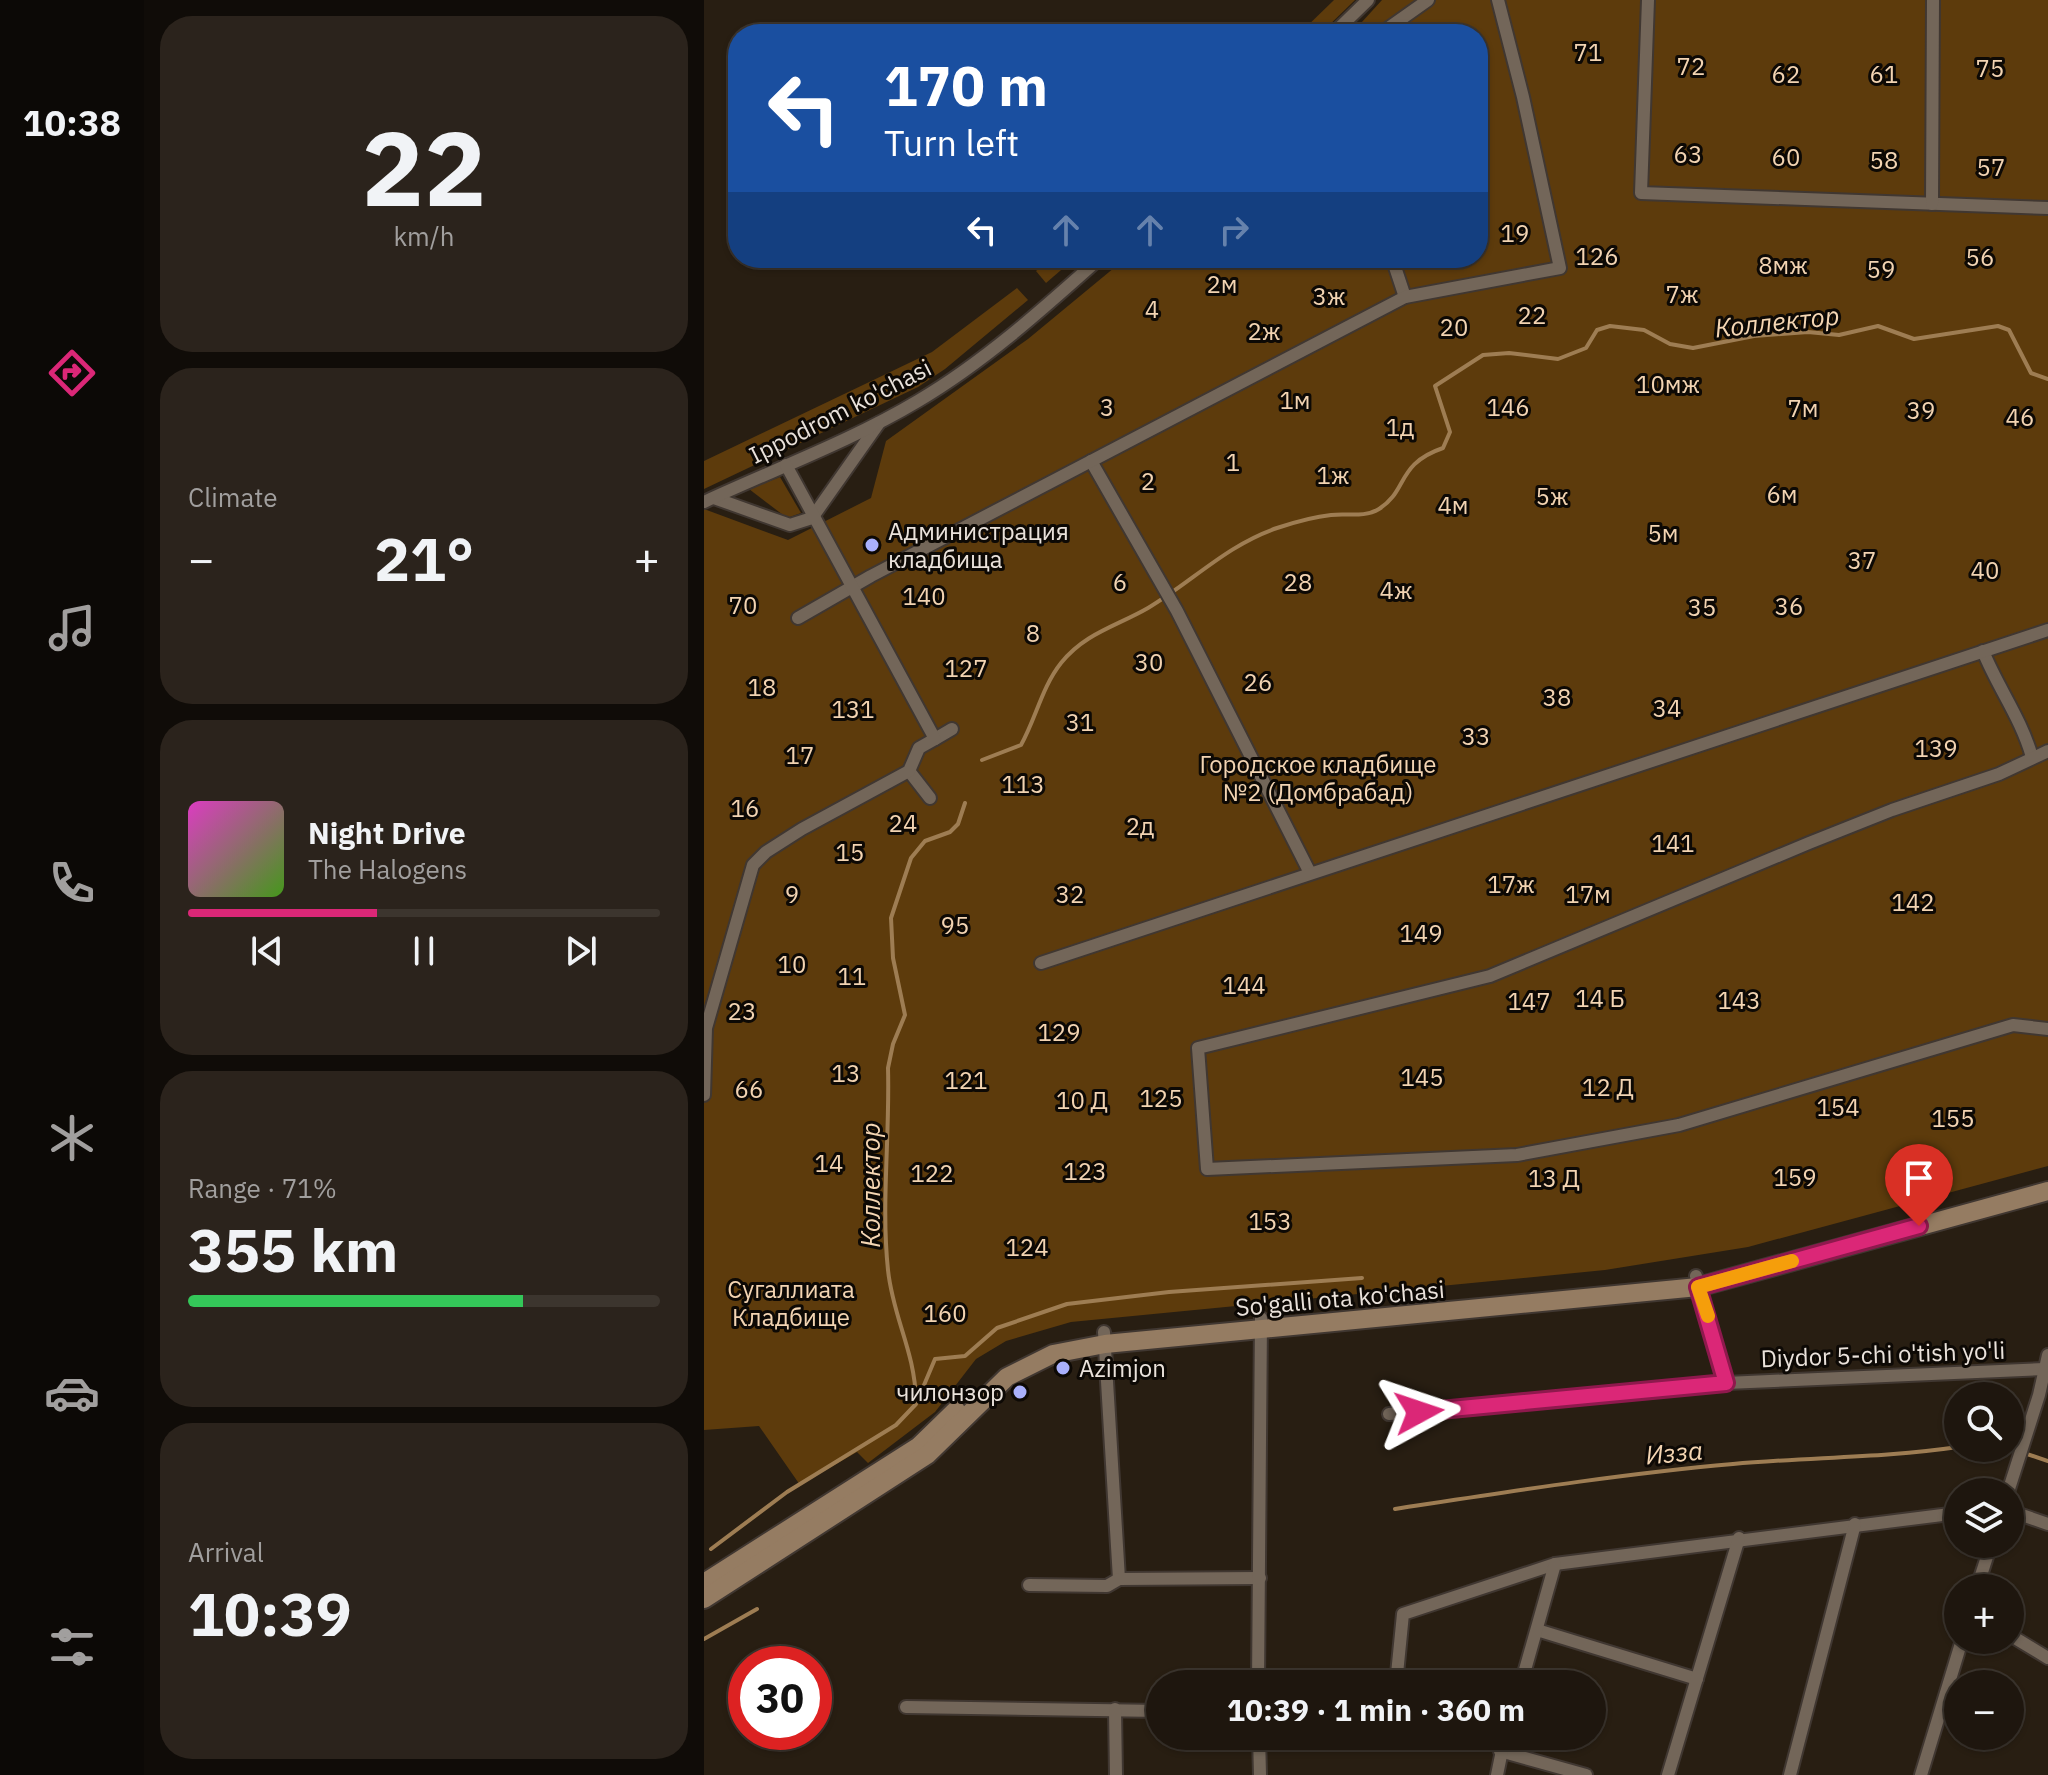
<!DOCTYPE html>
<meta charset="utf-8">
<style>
body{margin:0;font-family:"IBM Plex Sans",sans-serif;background:#2b231c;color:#f1f3f6;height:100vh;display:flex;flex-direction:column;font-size:30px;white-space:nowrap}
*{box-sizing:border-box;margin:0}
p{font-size:26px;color:#a19f9e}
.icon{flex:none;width:44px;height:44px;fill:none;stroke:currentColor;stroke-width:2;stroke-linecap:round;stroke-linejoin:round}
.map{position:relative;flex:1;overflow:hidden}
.panel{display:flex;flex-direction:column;gap:16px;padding:16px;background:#100c08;width:560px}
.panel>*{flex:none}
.banner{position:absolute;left:24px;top:24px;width:760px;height:244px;border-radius:32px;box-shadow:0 2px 6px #0004,0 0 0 2px #3c352e;background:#1a4fa0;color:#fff;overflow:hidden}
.buttons{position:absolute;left:1240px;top:1382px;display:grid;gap:16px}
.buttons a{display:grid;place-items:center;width:80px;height:80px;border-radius:50%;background:#1e160e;box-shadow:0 2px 6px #0004,0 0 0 2px #3c352e;font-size:40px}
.speed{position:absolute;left:24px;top:1646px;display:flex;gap:16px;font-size:40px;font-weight:700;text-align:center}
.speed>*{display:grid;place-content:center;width:104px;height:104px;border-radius:50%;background:#1e160e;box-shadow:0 2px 6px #0004,0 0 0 2px #3c352e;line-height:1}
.speed .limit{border:12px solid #d22;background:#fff;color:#111}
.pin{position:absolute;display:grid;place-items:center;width:68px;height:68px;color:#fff;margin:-82px -34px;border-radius:50% 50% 50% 0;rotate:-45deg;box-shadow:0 0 8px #0007}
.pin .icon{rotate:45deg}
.me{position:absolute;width:88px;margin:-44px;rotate:85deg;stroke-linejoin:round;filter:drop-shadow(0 0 6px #0008)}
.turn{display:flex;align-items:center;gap:28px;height:168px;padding:0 24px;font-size:36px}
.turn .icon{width:104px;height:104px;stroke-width:2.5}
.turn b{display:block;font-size:56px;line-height:68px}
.lanes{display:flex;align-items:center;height:76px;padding:0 24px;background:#0003;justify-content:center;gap:40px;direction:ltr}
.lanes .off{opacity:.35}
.big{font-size:60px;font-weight:800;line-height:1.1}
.panel .tile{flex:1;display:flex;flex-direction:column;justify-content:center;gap:12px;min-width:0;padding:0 28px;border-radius:32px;background:#2b231c}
.panel .dial{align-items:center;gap:0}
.dial b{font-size:104px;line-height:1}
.song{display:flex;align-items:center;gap:24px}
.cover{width:96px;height:96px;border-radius:12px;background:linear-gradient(135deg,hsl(310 70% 55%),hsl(100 70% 35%))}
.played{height:8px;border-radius:4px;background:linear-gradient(90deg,#db2777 40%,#3c352e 40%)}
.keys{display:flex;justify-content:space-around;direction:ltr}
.heat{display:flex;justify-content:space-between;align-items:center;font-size:44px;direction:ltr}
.charge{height:12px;border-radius:6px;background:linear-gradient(90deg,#34c759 71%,#3c352e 0)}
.trip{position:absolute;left:442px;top:1670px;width:460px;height:80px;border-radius:40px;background:#1e160e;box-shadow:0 2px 6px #0004,0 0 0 2px #3c352e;font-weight:800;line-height:80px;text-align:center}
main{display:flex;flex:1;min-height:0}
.dock{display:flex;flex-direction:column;width:144px;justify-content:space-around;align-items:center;background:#0c0906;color:#a19f9e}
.dock .icon{width:56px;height:56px}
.dock .active{color:#db2777}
.dock b{font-size:36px;color:#f1f3f6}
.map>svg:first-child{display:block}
.green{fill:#5d3b0c}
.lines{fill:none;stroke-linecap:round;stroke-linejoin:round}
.stream{stroke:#9e7d53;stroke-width:4}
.minor-casing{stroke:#403731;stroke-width:16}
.secondary-casing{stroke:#403731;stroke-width:22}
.minor{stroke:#736659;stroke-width:12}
.secondary{stroke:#957c62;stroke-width:18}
.route-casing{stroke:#8e194d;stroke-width:20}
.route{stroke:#db2777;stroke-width:14}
.slow{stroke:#f59e0b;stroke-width:14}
.poi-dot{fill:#a9b0fc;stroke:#0d0905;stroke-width:3}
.labels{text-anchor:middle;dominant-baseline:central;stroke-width:6;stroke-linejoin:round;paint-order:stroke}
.park-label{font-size:24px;fill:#f3d4b2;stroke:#0d0905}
.street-label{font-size:24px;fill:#eae2db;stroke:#0d0905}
.poi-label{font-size:24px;fill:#eae2db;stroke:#0d0905;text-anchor:start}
.water-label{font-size:26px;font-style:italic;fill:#f5d6b3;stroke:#0d0905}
</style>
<main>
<nav class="dock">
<b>10:38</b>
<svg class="icon active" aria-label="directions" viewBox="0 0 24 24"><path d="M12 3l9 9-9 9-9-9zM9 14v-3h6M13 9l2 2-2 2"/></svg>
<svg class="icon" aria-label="music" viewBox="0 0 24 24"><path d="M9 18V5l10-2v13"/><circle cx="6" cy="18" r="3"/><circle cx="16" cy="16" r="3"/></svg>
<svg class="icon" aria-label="phone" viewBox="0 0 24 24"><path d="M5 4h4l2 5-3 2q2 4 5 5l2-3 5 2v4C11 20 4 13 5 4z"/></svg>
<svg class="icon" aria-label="climate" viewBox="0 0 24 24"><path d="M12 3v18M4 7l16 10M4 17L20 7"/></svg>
<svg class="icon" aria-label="car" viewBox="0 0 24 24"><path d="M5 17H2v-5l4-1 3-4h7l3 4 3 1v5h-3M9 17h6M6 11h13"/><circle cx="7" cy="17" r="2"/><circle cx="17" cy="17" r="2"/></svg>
<svg class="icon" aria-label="filters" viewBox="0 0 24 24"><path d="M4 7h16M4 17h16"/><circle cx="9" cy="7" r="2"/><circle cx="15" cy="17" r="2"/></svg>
</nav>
<section class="panel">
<div class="tile dial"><b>22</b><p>km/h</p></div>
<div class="tile"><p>Climate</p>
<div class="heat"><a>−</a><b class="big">21°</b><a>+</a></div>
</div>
<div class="tile">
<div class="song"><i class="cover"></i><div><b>Night Drive</b><p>The Halogens</p></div></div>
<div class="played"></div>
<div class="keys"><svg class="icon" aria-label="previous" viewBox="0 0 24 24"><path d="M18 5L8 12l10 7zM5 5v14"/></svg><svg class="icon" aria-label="pause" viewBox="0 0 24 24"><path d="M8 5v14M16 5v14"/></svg><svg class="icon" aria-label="next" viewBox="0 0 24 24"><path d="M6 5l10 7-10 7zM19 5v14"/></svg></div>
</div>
<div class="tile"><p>Range · 71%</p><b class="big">355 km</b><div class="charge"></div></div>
<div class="tile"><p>Arrival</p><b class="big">10:39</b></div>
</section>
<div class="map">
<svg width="1344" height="1775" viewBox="0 0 1344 1775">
<rect width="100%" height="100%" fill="#281e12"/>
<!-- green -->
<g class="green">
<polygon points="630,0 651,0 616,34 595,34"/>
<polygon points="678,0 1344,0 1344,1166 1044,1247 901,1270 367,1322 302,1341 272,1359 231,1412 164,1463 153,1452 96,1485 55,1426 0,1430 0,509 84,540 167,498 182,441 324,339 422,258 774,258 774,34 647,34"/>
<polygon points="348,258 371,258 342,283 332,271"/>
<polygon points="313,288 324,300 241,369 214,387 0,489 0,461 228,352"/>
<polygon points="76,477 97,513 83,518 45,489"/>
</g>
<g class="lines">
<!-- stream -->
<g class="stream">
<path d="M278,760L317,745C332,718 338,687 357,663C381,633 413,626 444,608C489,581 523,545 573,528C591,522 608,517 627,515C643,513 660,518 675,509C704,491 692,464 739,448L746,432L731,386L779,355L805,353L854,359L882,348L893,330L906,326L940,330L966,344L989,348L1050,336L1104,332L1135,335L1174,326L1210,339L1294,326L1305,330L1327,373L1344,379"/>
<path d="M212,1401C211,1351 189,1318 184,1270C177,1204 186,1135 184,1068L189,1044L201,1015L189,958L187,918L207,858L221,841L246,832L254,824L261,803"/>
<polyline points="1305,1448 1344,1461"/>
<path d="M691,1509C803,1492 916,1474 1029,1464C1104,1457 1179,1458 1254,1447"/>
<polyline points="7,1549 83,1492 192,1425 212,1404 231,1359 261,1356 293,1328 363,1304 465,1292 658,1278"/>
<polyline points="0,1639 53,1609"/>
</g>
<defs>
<g id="minor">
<polyline points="944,0 937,193 1344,208"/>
<polyline points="629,34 664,0"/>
<polyline points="676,34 724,0"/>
<polyline points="1228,204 1229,0"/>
<polyline points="688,258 701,297"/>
<polyline points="387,461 473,611 606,873"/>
<polyline points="10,498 86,525 108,518 175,423"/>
<path d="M0,502C71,469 147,441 214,401C280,362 339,309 396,258"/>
<polyline points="94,618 167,576 701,297 856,268 819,97 794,0"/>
<path d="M1279,651C1294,688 1317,718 1328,757"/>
<polyline points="231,739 248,729"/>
<polyline points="1344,751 1295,774 1188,810 1105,843 786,976 494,1048 503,1169 813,1155 975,1125 1309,1025 1344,1029"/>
<polyline points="205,771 226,798"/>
<polyline points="337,963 1344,630"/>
<polyline points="0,1095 2,1028 49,865 62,852 98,829 205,771 215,748 231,739 82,465"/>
<polyline points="992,1276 1022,1383"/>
<polyline points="400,1332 415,1579"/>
<polyline points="685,1414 1022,1383 1340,1369"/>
<polyline points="1304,1492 1335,1395 1344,1355"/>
<polyline points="1306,1511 1344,1524"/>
<polyline points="325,1585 403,1586 415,1579 556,1578"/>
<polyline points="1273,1588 1287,1544"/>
<polyline points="833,1630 993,1679"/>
<polyline points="1306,1635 1344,1658"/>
<polyline points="554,1684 557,1318"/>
<polyline points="692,1684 699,1614 851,1564 1254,1513"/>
<polyline points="817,1684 851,1564"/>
<polyline points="202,1707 456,1711"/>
<polyline points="411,1709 412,1775"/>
<polyline points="555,1736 556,1775"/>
<polyline points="796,1751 882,1775"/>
<polyline points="793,1775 801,1736"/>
<polyline points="964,1775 1035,1538"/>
<polyline points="1086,1775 1151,1524"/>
<polyline points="1217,1775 1258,1640"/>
</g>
<g id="secondary">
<polyline points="0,1583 215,1446 252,1410"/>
<polyline points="0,1599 223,1455 303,1377 349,1354 401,1344 994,1287 1344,1191"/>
</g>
</defs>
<!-- minor casing -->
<use href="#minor" class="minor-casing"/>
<!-- secondary casing -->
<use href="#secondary" class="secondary-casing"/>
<!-- minor -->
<use href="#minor" class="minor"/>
<!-- secondary -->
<use href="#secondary" class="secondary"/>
</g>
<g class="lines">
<defs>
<polyline id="route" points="715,1412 1022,1383 994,1287 1215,1226"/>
</defs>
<!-- route casing -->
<use href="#route" class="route-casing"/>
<!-- route -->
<use href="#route" class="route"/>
<!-- slow -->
<polyline class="slow" points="1004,1316 994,1287 1088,1261"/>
</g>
<!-- markers -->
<g class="poi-dot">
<circle cx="168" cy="545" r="8"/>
<circle cx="359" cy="1368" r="8"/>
<circle cx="316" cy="1392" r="8"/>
</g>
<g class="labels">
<!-- park labels -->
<g class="park-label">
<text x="884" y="52">71</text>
<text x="987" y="66">72</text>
<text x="1286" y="68">75</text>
<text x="1082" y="74">62</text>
<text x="1180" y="74">61</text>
<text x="984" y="154">63</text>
<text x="1082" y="157">60</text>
<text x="1180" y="160">58</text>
<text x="1287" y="167">57</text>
<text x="811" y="233">19</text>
<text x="893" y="256">126</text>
<text x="1276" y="257">56</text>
<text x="1079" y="265">8мж</text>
<text x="1177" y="269">59</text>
<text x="518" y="284">2м</text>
<text x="978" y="294">7ж</text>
<text x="625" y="296">3ж</text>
<text x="448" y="309">4</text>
<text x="828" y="315">22</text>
<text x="750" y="327">20</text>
<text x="560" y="331">2ж</text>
<text x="964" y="384">10мж</text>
<text x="591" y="400">1м</text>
<text x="403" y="407">3</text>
<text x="804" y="407">146</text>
<text x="1099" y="408">7м</text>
<text x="1217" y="410">39</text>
<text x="1316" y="417">46</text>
<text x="696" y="427">1д</text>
<text x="529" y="462">1</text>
<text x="629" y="475">1ж</text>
<text x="444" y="481">2</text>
<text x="1078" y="494">6м</text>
<text x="848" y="496">5ж</text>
<text x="749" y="505">4м</text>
<text x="959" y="533">5м</text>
<text x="1158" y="560">37</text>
<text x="1281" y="570">40</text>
<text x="416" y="582">6</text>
<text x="594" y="582">28</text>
<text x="692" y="590">4ж</text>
<text x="220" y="596">140</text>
<text x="39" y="605">70</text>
<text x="1085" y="606">36</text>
<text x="998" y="607">35</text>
<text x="329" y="633">8</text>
<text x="445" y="662">30</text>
<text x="262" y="668">127</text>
<text x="554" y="682">26</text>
<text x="58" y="687">18</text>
<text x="853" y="697">38</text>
<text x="963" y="708">34</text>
<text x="149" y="709">131</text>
<text x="376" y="722">31</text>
<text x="772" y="736">33</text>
<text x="1232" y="748">139</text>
<text x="96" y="755">17</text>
<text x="614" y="764">Городское кладбище<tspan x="614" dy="28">№2 (Домбрабад)</tspan></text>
<text x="319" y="784">113</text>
<text x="41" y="808">16</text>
<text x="199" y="823">24</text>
<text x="436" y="826">2д</text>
<text x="969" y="843">141</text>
<text x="146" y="852">15</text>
<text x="807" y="884">17ж</text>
<text x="88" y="894">9</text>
<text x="366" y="894">32</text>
<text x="884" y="894">17м</text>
<text x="1209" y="902">142</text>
<text x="251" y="925">95</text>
<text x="717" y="933">149</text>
<text x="88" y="964">10</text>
<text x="148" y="976">11</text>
<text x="540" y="985">144</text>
<text x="896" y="998">14 Б</text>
<text x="1035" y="1000">143</text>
<text x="825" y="1001">147</text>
<text x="38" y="1011">23</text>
<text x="355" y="1032">129</text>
<text x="142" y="1073">13</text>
<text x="718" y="1077">145</text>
<text x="262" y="1080">121</text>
<text x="904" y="1087">12 Д</text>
<text x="45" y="1089">66</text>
<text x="457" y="1098">125</text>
<text x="378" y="1100">10 Д</text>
<text x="1134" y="1107">154</text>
<text x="1249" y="1118">155</text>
<text x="125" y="1163">14</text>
<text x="381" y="1171">123</text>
<text x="228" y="1173">122</text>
<text x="1091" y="1177">159</text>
<text x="850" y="1178">13 Д</text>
<text x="566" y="1221">153</text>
<text x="323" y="1247">124</text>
<text x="87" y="1289">Сугаллиата<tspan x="87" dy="28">Кладбище</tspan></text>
<text x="241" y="1313">160</text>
</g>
<!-- street labels -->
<g class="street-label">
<text transform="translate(136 411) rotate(-27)">Ippodrom ko'chasi</text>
<text transform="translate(636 1298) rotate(-5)">So'galli ota ko'chasi</text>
<text transform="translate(1179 1354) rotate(-2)">Diydor 5-chi o'tish yo'li</text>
</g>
<!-- poi labels -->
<g class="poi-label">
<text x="184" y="531">Администрация<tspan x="184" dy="28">кладбища</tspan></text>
<text x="375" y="1368">Azimjon</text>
<text x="300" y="1392" text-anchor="end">чилонзор</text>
</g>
<!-- water labels -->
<g class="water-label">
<text transform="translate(1073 321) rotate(-6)">Коллектор</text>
<text transform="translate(166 1185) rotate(-90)">Коллектор</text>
<text transform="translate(970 1452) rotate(-5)">Изза</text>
</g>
</g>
</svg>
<div class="buttons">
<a><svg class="icon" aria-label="search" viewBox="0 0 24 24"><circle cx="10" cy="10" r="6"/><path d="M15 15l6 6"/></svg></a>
<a><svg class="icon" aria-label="layers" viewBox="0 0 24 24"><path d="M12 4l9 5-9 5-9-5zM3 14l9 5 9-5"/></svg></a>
<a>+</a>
<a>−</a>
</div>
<div class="speed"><div class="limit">30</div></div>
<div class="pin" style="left:1215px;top:1226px;background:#d93025"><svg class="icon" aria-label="arrive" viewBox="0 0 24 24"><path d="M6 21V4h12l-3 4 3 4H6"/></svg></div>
<svg class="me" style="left:715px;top:1412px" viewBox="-20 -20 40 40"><path d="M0-17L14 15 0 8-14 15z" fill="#db2777" stroke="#fff" stroke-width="4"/></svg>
<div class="trip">10:39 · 1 min · 360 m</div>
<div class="banner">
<div class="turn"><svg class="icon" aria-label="left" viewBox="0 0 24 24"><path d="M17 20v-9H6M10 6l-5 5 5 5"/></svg><div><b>170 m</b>Turn left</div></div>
<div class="lanes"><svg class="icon" aria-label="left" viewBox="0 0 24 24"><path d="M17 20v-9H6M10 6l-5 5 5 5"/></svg><svg class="icon off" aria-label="ahead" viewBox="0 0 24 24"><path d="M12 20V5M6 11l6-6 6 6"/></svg><svg class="icon off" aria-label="ahead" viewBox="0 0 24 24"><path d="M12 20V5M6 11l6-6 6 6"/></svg><svg class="icon off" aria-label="right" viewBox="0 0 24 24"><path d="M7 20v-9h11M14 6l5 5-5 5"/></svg></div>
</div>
</div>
</main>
